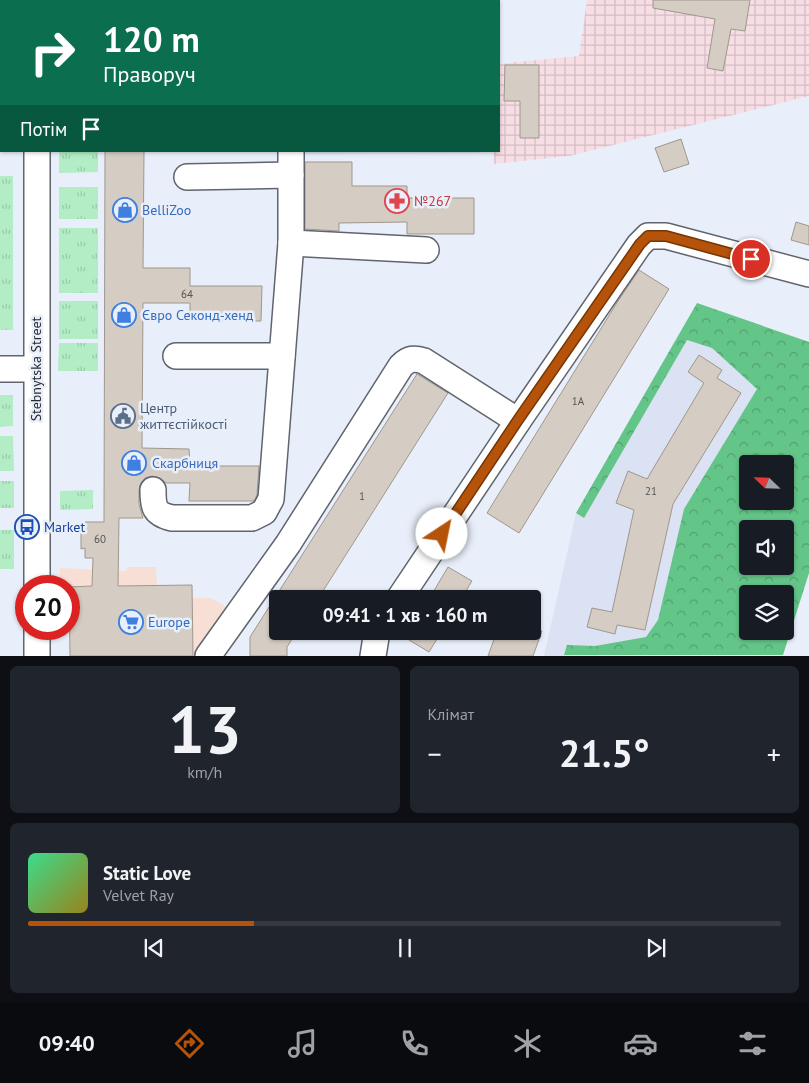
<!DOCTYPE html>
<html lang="uk">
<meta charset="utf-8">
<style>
body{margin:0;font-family:"PT Sans",sans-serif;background:#20242c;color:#f1f3f6;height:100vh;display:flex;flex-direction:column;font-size:19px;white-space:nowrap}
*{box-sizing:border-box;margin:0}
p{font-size:16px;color:#9ea1a6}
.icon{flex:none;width:28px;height:28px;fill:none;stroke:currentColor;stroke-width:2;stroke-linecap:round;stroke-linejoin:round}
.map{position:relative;height:656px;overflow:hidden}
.details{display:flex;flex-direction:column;gap:10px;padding:10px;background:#0d0f14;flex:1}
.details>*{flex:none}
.hud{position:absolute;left:0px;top:0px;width:500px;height:152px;box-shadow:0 1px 4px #0004;background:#0b6e4f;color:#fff;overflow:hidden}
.needle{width:32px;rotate:293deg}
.fabs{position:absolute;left:739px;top:455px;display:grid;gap:10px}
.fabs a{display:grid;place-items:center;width:55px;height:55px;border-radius:5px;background:#171b24;box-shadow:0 1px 4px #0004;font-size:25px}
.speed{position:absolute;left:15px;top:575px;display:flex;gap:10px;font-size:25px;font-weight:700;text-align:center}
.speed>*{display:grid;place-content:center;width:65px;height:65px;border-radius:50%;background:#171b24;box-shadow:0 1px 4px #0004;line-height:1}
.speed .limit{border:8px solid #d22;background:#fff;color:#111}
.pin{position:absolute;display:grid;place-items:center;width:42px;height:42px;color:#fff;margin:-21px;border:2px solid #fff;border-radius:50%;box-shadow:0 1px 5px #0007}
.me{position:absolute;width:55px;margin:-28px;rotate:34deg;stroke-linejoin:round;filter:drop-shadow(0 0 4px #0008)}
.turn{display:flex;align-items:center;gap:18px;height:105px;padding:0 20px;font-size:22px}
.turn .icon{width:65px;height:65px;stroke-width:2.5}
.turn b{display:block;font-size:35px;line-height:42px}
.then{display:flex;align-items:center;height:48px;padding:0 20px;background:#0003;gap:10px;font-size:19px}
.big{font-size:38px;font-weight:700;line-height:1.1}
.details .tile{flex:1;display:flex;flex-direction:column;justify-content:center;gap:8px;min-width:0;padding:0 18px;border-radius:8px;background:#20242c}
.details .dial{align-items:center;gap:0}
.dial b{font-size:65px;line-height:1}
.song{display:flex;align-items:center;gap:15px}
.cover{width:60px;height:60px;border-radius:8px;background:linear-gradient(135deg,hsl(150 70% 55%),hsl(50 70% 35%))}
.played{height:5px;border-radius:2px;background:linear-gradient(90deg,#b45309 30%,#363941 30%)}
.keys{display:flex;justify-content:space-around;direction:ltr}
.heat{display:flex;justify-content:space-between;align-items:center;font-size:28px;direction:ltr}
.details .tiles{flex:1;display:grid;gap:10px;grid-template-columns:1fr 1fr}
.tile:last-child{grid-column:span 2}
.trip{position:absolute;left:269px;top:590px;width:272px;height:50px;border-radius:5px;background:#171b24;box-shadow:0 1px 4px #0004;font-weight:700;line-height:50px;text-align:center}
.dock{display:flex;height:80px;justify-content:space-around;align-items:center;background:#090b0e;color:#9ea1a6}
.dock .icon{width:35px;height:35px}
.dock .active{color:#b45309}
.dock b{font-size:22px;color:#f1f3f6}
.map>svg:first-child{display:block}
.commercial{fill:#f7dfd6}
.industrial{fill:url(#industrial-grid)}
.built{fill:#dae2f4;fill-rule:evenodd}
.grass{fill:url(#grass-tufts)}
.forest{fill:url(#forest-crowns);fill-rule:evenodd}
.building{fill:#d5cdc3;stroke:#9f978e}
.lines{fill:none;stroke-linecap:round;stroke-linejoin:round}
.minor-casing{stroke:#5f646d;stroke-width:28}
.minor{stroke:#fff;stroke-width:25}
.route-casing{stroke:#753606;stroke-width:12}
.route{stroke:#b45309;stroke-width:9}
.labels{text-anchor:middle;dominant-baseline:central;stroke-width:5;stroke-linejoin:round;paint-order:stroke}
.number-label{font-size:11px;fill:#545454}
.health-label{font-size:14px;fill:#be3a42;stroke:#e9effa;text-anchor:start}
.shop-label{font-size:14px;fill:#366cbe;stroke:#e9effa;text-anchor:start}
.street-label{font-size:14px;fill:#292b2f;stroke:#e9effa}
.service-label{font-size:14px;fill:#4e5e75;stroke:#e9effa;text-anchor:start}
.transit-label{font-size:14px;fill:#164399;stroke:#e9effa;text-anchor:start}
</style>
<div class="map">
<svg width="809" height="656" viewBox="0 0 809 656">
<defs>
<pattern id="industrial-grid" width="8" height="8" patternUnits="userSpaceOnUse" patternTransform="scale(1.25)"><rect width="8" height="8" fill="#f7dde4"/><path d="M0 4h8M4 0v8" fill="none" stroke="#d4bec4"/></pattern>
<pattern id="grass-tufts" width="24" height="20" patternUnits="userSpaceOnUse" patternTransform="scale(1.25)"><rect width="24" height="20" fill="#b2edc5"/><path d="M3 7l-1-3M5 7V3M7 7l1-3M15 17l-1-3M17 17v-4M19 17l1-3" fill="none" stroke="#99cbaa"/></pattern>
<pattern id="forest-crowns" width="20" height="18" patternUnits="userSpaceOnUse" patternTransform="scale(1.25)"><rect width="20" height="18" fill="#64c589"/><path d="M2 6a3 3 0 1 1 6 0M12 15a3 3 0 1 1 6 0" fill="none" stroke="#52a070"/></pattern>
</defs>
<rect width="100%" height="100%" fill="#e9effa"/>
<!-- commercial -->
<polygon class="commercial" points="127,567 156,567 157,585 192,585 193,598 211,598 233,611 205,652 194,652 193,655 70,655 69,587 60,586 60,568 126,571"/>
<!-- industrial -->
<polygon class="industrial" points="587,0 809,0 809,96 569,156 494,164 494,151 499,151 499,64 579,56"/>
<!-- built -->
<g class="built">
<polygon points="266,0 486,0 266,1"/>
<polygon points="304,151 481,151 481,153 304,154"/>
<path d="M697,303L809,342V573L783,655L544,656L576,513ZM748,464H785V501H748ZM748,529H785V566H748ZM748,594H785V631H748Z"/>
</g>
<!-- grass -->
<g class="grass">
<polygon points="59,151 98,151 98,172 59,173"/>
<rect x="0" y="176" width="13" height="154"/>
<rect x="59" y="187" width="39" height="32"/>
<rect x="59" y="228" width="39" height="65"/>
<rect x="59" y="301" width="39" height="38"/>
<polygon points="59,343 98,343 98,371 58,371"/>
<polygon points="0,395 13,395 13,426 0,427"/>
<polygon points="0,436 13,436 14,471 0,471"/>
<rect x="0" y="481" width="14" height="27"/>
<polygon points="93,490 93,509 60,510 60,491"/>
<rect x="0" y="530" width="14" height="39"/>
</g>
<!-- forest -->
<path class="forest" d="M697,303L809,342V573L783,655H564L567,645L595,646L646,637L658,620L684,509L757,389L712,348L687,340L584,518L576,513ZM748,464H785V501H748ZM748,529H785V566H748ZM748,594H785V631H748Z"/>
<!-- building -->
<g class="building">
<polygon points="653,0 750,0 745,31 731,29 723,71 707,68 715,19 653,8"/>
<polygon points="505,65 539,65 539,138 520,138 520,101 504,101"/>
<polygon points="681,139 689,164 664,172 655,148"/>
<polygon points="105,151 144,151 143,268 190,268 190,286 262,286 261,321 190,321 190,303 143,303 142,448 189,449 190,466 259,466 257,495 254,501 189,501 190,483 166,483 160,478 152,476 145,478 141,483 139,490 139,504 143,518 119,518 118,586 192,585 193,656 70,656 69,587 92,586 93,558 85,558 85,548 81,549 81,530 84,530 85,522 104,522"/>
<polygon points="305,162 352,162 352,186 407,186 407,198 474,198 474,234 407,234 407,222 339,223 339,231 305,229"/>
<polygon points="796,222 809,226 809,245 791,240"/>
<polygon points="639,270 669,289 519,533 487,513 618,301"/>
<polygon points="699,355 722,370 717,378 741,393 673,504 645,630 617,625 615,634 587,627 592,608 612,612 634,510 616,503 628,471 647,479 704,383 688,372"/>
<polygon points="417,374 448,393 318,599 278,599 278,631 297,631 287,647 287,656 250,656 250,637"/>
<polygon points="448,567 472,581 461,599 429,599"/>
<polygon points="394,631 442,631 429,652"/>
<polygon points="497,631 542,631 533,656 488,656"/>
</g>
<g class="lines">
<defs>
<g id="minor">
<polyline points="36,0 36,1"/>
<polyline points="105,0 105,1"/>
<polyline points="37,151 37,586"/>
<polyline points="187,177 291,175"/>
<polyline points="291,243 426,250"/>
<polyline points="176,356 282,356"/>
<polyline points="0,369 36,369"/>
<path d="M153,490C153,507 154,514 172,518H252L264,512L271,499L291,243V151"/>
<polyline points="399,599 518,421 639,245 648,236 666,236 809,274"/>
<polyline points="37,629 37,656"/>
<path d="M208,656L288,544L401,366C409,358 414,358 424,361L518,421"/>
<polyline points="373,656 377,631"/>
</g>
</defs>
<!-- minor casing -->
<use href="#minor" class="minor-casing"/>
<!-- minor -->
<use href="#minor" class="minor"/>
</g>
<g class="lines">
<defs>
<polyline id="route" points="442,534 518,420 640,244 648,236 666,236 751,259"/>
</defs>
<!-- route casing -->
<use href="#route" class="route-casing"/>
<!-- route -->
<use href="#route" class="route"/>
</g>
<!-- icons -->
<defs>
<symbol id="pharmacy-ring" viewBox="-11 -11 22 22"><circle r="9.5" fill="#e9effa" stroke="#e0444e" stroke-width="1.5"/><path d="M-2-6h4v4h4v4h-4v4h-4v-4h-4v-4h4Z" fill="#e0444e"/></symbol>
<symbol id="shop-ring" viewBox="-11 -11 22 22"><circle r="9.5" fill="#e9effa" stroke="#3f7fe0" stroke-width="1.5"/><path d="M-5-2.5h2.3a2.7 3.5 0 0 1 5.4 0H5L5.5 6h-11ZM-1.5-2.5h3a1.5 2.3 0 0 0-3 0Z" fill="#3f7fe0"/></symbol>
<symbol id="civic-ring" viewBox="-11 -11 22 22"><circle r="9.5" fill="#e9effa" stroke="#5c6f8a" stroke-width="1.5"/><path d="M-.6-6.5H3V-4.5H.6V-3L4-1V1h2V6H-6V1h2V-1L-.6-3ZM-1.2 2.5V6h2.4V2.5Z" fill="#5c6f8a"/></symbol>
<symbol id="bus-ring" viewBox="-11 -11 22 22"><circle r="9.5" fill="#e9effa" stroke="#1a4fb4" stroke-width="1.5"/><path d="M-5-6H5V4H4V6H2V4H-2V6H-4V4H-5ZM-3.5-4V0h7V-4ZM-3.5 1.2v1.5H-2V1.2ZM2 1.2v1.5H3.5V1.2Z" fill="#1a4fb4"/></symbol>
<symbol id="supermarket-ring" viewBox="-11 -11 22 22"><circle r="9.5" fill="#e9effa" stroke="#3f7fe0" stroke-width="1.5"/><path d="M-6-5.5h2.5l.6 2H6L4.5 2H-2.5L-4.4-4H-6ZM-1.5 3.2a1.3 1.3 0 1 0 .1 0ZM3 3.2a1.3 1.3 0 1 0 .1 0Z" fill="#3f7fe0"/></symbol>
</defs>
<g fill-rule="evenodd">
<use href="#pharmacy-ring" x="383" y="187" width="28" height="28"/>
<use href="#shop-ring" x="111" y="196" width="28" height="28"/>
<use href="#shop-ring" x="110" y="301" width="28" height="28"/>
<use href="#civic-ring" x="109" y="402" width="28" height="28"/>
<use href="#shop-ring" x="120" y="449" width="28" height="28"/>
<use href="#bus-ring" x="13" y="513" width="28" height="28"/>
<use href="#supermarket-ring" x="117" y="608" width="28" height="28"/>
</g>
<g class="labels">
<!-- number labels -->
<g class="number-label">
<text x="187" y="294">64</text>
<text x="578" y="401">1А</text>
<text x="651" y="491">21</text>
<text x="362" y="496">1</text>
<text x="100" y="539">60</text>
</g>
<!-- health labels -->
<g class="health-label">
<text x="414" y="201">№267</text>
</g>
<!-- shop labels -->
<g class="shop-label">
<text x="142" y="210">BelliZoo</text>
<text x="142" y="315">Євро Секонд-хенд</text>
<text x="152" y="463">Скарбниця</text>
<text x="148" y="622">Europe</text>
</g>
<!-- street labels -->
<g class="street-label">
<text transform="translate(36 369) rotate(-90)">Stebnytska Street</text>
</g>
<!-- service labels -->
<g class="service-label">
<text x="140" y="408">Центр<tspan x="140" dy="16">життєстійкості</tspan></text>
</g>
<!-- transit labels -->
<g class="transit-label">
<text x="44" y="527">Market</text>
</g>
</g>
</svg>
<div class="fabs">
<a><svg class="needle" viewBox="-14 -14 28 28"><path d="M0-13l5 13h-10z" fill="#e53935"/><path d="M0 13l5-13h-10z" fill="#9ea1a6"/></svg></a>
<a><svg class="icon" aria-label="sound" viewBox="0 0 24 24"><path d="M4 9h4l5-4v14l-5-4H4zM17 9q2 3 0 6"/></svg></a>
<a><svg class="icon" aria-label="layers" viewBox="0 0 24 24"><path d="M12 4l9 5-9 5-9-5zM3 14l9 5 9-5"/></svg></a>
</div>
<div class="speed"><div class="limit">20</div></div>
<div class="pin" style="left:751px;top:259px;background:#d93025"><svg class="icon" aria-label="arrive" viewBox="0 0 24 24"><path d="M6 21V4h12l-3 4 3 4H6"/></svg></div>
<svg class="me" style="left:442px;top:534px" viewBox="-20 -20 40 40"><circle r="19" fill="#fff"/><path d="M0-13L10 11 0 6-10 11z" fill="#b45309"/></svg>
<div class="trip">09:41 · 1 хв · 160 m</div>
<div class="hud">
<div class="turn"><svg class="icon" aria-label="right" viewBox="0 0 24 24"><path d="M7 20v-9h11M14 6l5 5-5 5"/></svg><div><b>120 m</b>Праворуч</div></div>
<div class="then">Потім<svg class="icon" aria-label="arrive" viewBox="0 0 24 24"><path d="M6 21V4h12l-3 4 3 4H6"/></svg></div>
</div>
</div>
<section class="details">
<div class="tiles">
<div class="tile dial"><b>13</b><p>km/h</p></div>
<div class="tile"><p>Клімат</p>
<div class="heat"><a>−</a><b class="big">21.5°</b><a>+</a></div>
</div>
<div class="tile">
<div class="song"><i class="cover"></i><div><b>Static Love</b><p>Velvet Ray</p></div></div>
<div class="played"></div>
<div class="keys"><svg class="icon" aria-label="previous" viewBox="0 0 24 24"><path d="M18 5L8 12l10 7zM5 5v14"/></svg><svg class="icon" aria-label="pause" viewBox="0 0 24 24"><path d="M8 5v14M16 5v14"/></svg><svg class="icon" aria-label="next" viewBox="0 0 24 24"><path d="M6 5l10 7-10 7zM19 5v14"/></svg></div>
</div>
</div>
</section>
<nav class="dock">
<b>09:40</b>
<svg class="icon active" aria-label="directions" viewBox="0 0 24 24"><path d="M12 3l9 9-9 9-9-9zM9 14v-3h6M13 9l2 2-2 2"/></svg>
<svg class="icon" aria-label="music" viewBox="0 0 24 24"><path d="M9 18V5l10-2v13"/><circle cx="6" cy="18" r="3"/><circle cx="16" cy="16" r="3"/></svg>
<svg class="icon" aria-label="phone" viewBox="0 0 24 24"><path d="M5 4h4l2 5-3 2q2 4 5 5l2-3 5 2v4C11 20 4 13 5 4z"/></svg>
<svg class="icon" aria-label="climate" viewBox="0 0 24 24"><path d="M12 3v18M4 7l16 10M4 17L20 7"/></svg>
<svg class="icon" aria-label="car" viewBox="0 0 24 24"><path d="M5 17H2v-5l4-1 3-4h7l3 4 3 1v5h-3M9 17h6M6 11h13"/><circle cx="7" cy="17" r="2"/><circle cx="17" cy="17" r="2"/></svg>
<svg class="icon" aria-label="filters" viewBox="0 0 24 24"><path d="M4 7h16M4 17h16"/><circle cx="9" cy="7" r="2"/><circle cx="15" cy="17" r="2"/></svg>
</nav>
